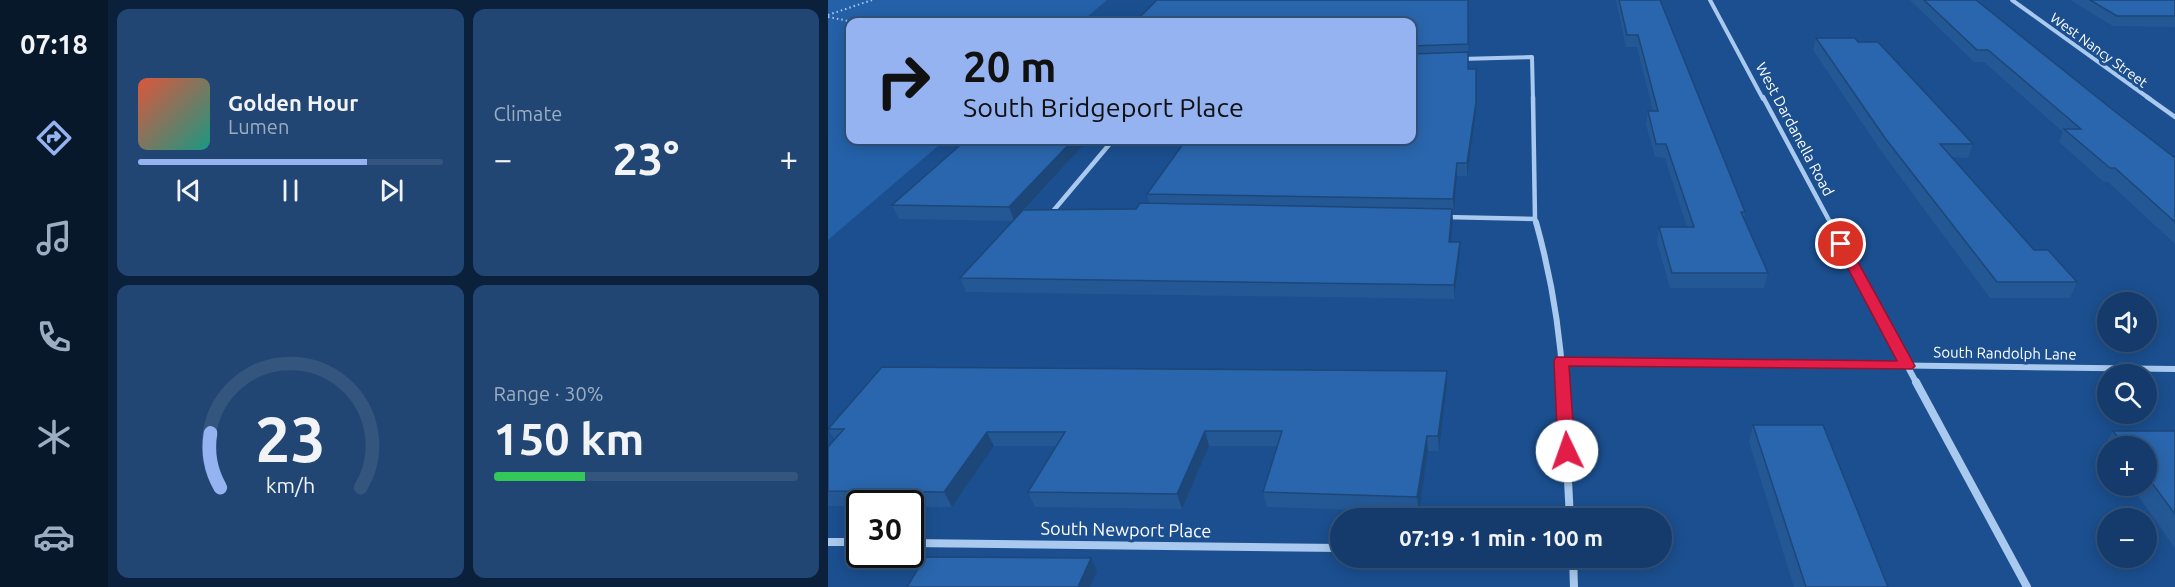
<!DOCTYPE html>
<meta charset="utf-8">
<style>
body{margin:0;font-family:Ubuntu,sans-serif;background:#214673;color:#f1f3f6;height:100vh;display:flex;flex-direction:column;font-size:22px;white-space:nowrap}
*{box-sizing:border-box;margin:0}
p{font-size:20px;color:#9dadc1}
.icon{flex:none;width:33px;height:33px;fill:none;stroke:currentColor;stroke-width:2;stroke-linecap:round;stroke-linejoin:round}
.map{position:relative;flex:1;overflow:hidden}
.drawer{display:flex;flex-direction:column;gap:9px;padding:9px;background:#0b203b;width:720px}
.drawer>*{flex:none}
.hud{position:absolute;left:18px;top:18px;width:570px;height:126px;border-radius:12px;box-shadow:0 3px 15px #0003,0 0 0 2px #33557e;background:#95b2f1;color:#111;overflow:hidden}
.fabs{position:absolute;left:1269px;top:292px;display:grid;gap:12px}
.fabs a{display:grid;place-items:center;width:60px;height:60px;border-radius:50%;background:#143b6b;box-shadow:0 3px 15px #0003,0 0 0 2px #33557e;font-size:30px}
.speed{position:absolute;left:18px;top:490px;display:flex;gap:12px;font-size:30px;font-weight:700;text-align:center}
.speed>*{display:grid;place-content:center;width:78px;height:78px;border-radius:50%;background:#143b6b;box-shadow:0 3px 15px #0003,0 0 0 2px #33557e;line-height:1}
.speed .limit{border:3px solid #111;border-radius:9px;background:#fff;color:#111}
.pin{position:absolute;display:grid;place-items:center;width:51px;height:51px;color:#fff;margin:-26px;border:3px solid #fff;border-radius:50%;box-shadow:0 2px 6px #0007}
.me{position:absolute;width:66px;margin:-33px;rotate:357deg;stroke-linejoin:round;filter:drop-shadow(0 0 4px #0008)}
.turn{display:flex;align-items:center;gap:21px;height:126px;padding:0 18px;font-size:27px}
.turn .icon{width:78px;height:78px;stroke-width:2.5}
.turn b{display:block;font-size:42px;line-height:51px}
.big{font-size:45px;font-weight:700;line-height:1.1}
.drawer .tile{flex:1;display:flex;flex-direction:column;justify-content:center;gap:9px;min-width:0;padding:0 21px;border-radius:12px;background:#214673}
.drawer .dial{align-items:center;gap:0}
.dial svg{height:156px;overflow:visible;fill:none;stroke:#33557e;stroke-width:7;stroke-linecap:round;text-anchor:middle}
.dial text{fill:#f1f3f6;stroke:none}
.song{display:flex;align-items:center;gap:18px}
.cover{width:72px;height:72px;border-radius:9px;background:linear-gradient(135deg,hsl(10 70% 55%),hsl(170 70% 35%))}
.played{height:6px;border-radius:3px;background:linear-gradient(90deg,#95b2f1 75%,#33557e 75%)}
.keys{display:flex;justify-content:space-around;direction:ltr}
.heat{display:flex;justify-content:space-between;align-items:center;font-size:33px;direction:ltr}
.charge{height:9px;border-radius:4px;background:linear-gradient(90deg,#34c759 30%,#33557e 0)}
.drawer .tiles{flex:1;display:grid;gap:9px;grid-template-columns:repeat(2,1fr)}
.trip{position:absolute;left:502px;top:508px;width:342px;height:60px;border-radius:30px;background:#143b6b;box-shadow:0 3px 15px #0003,0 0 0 2px #33557e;font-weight:700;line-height:60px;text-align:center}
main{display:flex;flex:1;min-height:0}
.dock{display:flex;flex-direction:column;width:108px;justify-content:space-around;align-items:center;background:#08182b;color:#9dadc1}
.dock .icon{width:42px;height:42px}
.dock .selected{color:#95b2f1}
.dock b{font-size:27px;color:#f1f3f6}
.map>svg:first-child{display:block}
.green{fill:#2461a8}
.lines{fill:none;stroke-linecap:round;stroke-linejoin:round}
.path{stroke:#a9c9ee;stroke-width:2;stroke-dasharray:1.5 3;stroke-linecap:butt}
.minor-far3{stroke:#a9c9ee;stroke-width:4}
.minor-far2{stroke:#a9c9ee;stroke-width:4.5}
.minor-far1{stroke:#a9c9ee;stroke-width:6}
.minor{stroke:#a9c9ee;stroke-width:8}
.wall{fill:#245895}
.shaded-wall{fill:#1d4779}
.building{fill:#2a66ad;stroke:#1d4779;stroke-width:1.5}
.route{fill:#e11d48;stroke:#92132f;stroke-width:1.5}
.labels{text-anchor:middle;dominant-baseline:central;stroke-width:6;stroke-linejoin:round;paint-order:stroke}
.far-street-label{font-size:14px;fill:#fff;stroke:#1b4f8f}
.street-label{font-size:15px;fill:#fff;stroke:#1b4f8f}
.near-street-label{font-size:18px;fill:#fff;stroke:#1b4f8f}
</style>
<main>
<nav class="dock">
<b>07:18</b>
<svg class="icon selected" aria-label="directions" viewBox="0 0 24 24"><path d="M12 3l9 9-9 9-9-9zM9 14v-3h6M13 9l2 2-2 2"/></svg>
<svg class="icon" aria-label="music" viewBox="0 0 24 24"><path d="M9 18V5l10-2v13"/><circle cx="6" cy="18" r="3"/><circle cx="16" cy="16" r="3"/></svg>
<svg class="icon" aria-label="phone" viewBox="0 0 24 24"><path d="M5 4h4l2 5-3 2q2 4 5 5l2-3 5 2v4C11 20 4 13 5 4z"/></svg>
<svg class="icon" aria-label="climate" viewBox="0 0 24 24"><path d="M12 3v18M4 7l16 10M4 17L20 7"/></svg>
<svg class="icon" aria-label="car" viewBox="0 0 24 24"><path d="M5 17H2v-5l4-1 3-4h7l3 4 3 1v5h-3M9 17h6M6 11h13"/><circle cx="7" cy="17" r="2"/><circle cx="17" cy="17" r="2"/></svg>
</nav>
<section class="drawer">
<div class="tiles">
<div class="tile">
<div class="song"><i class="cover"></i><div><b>Golden Hour</b><p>Lumen</p></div></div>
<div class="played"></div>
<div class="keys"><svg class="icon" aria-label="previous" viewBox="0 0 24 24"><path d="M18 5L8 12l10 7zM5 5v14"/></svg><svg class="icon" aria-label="pause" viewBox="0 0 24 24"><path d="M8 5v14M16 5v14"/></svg><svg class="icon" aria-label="next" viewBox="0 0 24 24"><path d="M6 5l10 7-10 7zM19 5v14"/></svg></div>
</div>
<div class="tile"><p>Climate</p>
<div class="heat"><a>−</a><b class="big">23°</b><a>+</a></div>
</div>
<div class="tile dial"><svg viewBox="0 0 100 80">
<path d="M14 69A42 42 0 1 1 86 69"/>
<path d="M14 69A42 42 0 0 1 9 41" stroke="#95b2f1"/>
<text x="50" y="56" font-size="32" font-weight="700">23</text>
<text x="50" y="72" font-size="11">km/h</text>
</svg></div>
<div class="tile"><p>Range · 30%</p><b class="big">150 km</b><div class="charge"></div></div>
</div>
</section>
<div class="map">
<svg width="1347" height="587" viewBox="0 0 1347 587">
<rect width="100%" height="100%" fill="#1b4f8f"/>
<!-- green -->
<polygon class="green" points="0,0 279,0 253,22 22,22 22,140 117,140 0,240"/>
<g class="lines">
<!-- path -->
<g class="path">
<polyline points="0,15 44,0"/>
<polyline points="0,17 26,22"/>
</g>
<!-- minor-far3 -->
<g class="minor-far3">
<polyline points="882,0 935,99"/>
<polyline points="1184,0 1322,99"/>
<polyline points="632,59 704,57 705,99"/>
</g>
<!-- minor-far2 -->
<g class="minor-far2">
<polyline points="935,97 1003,224"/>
<polyline points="1319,97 1347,117"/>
<polyline points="226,210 285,140"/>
<polyline points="616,217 707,219 705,97"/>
<polyline points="707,219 708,224"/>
</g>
<!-- minor-far1 -->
<g class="minor-far1">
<path d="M708,222C723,276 732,328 735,384"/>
<polyline points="1002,222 1089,384"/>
<polyline points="733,361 1347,369"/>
</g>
<!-- minor -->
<g class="minor">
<polyline points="735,382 742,519"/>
<polyline points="1088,382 1199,587"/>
<polyline points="0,542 32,542"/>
<polyline points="82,543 513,548"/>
<polyline points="745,558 746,587"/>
</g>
</g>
<!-- wall -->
<g class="wall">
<polygon points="641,0 640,69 648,69 648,114 639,176 629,176 626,213 624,213 625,222 623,242 632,256 626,299 138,292 132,278 184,221 71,219 64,205 260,140 197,210 308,209 321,203 319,194 584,140 584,22"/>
<polygon points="788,0 832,0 917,212 916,219 940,273 936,288 842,288 829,242 831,227 859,227 837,158 827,157 818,124 820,111 825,111 809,47 798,47"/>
<polygon points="1082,0 1148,0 1285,110 1347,158 1347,244 1280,182 1276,182 1231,142 1235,132 1156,62 1146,62"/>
<polygon points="1242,0 1347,0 1347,27 1285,26"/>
<polygon points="988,38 1030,42 1145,144 1140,158 1124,157 1206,250 1249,282 1242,298 1162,298 1053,151 985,50"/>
<polygon points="619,371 619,385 611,451 600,451 591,512 439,507 435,492 449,446 381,446 354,509 207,507 200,492 228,446 166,446 124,507 82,507 82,504 32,504 32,506 0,506 0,447 7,440 0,429"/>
<polygon points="925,425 1060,587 966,587 921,442"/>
<polygon points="1285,431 1347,431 1347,548 1303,486 1318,486 1318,447 1280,447 1280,453 1275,448"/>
</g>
<!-- shaded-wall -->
<g class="shaded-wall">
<polygon points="648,102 648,114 639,176 639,163"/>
<polygon points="245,140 260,140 186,221 181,207"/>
<polygon points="629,163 629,176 626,213 625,199"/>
<polygon points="624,209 625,222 622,255 621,242"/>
<polygon points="632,242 632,256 626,299 626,285"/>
<polygon points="619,371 619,385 611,451 610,436"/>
<polygon points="377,431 381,446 354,509 349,494"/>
<polygon points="159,432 166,446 124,507 116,492"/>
<polygon points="599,436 600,451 591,512 589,497"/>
<polygon points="263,558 269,571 262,587 250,587"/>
</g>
<!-- building -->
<g class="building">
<polygon points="329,0 640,0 640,44 584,46 584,22 307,22"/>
<polygon points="791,0 832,0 917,212 913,212 940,273 844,273 831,227 866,227 838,144 828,144 820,111 830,111 810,35 799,35"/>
<polygon points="1096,0 1148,0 1285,110 1347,158 1347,222 1287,168 1282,168 1236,129 1253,129 1160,50 1149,50"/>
<polygon points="1262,0 1347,0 1347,16 1289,16"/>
<polygon points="988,38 1027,38 1030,42 1050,42 1145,144 1112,144 1206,250 1220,250 1249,282 1169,282 1057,138"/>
<polygon points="640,52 640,69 648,69 648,102 639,163 629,163 625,199 319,194 358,140 584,140 584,54"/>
<polygon points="138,140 245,140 181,207 64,205"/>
<polygon points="312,203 624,209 621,242 632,242 626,285 132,278 195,210 308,209"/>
<polygon points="54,367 619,371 610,436 599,436 589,497 435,492 454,431 377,431 349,494 200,492 237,432 159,432 116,492 0,491 0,447 16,429 0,429"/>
<polygon points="925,425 995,425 1060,587 978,587"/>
<polygon points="1285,431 1347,431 1347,514 1318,475 1318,447 1297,447"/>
<polygon points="97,557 263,558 250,587 79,587"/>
</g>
<!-- route -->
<polygon class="route" points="1013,240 1020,244 1087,366 1084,369 741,366 747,451 745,456 733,456 730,451 726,361 728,357 1069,361 1007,244"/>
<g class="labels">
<!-- far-street labels -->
<g class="far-street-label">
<text transform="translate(1271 50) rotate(36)">West Nancy Street</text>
</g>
<!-- street labels -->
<g class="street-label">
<text transform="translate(967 129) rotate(62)">West Dardanella Road</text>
<text transform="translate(1177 353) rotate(1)">South Randolph Lane</text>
</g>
<!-- near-street labels -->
<g class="near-street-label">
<text transform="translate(298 529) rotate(1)">South Newport Place</text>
</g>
</g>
</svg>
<div class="fabs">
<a><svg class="icon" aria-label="sound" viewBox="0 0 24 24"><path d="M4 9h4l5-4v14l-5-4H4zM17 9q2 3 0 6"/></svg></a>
<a><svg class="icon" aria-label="search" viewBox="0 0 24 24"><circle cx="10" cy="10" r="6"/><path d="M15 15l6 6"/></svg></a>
<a>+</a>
<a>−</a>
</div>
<div class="speed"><div class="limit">30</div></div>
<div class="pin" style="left:1013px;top:244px;background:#d93025"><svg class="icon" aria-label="arrive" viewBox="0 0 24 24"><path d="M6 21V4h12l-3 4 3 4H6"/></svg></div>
<svg class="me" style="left:739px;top:451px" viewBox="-20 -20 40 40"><circle r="19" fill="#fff"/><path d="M0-13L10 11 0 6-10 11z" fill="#e11d48"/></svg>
<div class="trip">07:19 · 1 min · 100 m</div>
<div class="hud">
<div class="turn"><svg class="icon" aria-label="right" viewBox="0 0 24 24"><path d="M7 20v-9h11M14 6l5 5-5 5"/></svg><div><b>20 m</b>South Bridgeport Place</div></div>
</div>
</div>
</main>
